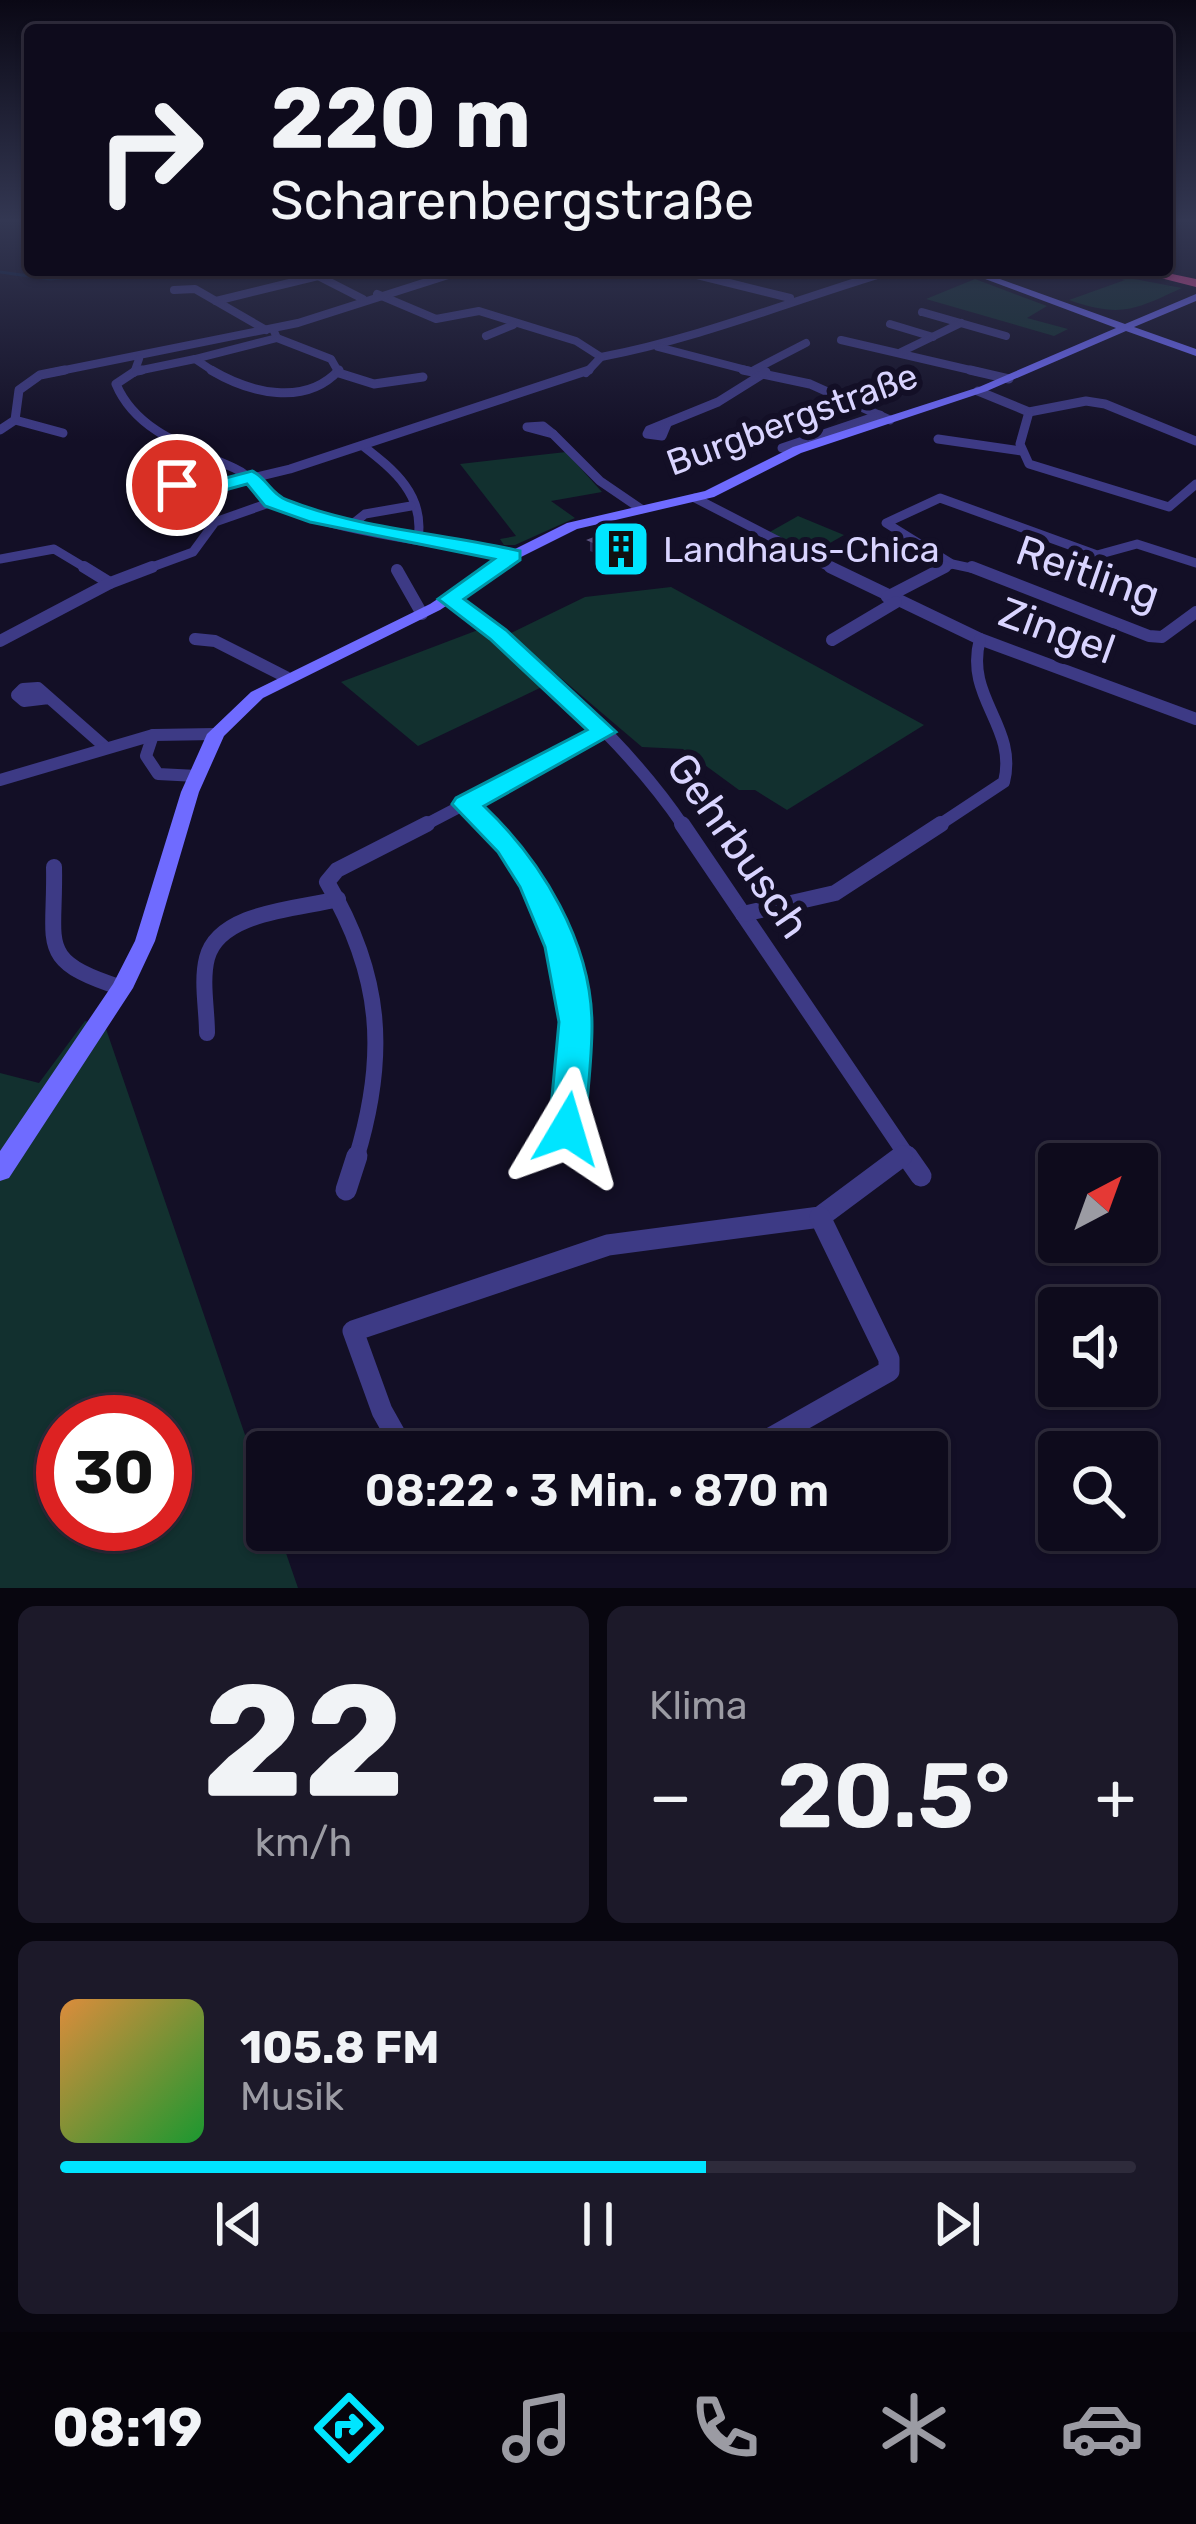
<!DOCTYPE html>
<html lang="de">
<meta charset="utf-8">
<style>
body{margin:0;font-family:Rubik,sans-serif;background:#1c1929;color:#f1f3f6;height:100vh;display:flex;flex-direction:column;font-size:45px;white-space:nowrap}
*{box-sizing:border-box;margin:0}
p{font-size:39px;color:#9b9ba3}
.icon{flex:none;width:66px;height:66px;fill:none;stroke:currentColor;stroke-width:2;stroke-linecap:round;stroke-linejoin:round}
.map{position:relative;height:1588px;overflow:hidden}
.drawer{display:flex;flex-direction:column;gap:18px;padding:18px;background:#08060f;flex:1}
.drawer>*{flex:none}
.guide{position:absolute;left:24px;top:24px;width:1149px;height:252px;border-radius:12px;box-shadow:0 3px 9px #0004,0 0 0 3px #2e2b3b;background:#0e0b1c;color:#f1f3f6;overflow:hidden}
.needle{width:78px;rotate:41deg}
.controls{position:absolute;left:1038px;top:1143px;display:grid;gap:24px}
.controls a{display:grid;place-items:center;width:120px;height:120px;border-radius:12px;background:#0e0b1c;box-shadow:0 3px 9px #0004,0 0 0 3px #2e2b3b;font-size:60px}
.speed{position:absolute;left:36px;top:1395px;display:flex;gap:24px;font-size:60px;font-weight:700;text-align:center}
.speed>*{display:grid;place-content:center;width:156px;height:156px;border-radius:50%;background:#0e0b1c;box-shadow:0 3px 9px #0004,0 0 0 3px #2e2b3b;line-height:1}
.speed .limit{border:18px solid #d22;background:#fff;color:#111}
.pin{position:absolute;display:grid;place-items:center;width:102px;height:102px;color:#fff;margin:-51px;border:6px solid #fff;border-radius:50%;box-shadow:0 3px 12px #0007}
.me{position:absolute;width:132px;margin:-66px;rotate:7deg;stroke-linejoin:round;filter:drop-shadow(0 0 9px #0008)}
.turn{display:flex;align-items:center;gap:42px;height:252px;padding:0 48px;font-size:54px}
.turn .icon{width:156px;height:156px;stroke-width:2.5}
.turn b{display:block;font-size:84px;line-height:102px}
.big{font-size:90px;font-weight:600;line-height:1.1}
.drawer .card{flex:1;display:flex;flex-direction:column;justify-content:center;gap:18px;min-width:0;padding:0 42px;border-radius:18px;background:#1c1929}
.drawer .dial{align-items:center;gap:0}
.dial b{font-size:156px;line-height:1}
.song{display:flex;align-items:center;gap:36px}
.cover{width:144px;height:144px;border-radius:18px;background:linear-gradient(135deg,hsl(30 70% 55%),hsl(130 70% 35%))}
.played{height:12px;border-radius:6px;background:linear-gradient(90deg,#00e5ff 60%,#2e2b3b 60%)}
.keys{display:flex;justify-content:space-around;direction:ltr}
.heat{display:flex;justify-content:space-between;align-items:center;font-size:66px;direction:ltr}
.drawer .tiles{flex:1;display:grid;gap:18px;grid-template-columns:1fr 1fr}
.card:last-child{grid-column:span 2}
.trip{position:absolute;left:246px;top:1431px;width:702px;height:120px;border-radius:12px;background:#0e0b1c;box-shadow:0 3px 9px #0004,0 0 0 3px #2e2b3b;font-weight:600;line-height:120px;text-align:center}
.menu{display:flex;height:192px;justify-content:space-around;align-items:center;background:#06040b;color:#9b9ba3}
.menu .icon{width:84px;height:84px}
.menu .active{color:#00e5ff}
.menu b{font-size:54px;color:#f1f3f6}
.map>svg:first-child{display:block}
.green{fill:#12302f;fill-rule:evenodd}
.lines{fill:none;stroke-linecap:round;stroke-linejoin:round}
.stream{stroke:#0a1f44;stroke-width:3}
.street-far4{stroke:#3d3a85;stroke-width:8}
.street-far3{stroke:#3d3a85;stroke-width:9}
.street-far2{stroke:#3d3a85;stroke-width:12}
.street-far1{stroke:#3d3a85;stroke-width:16}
.street{stroke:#3d3a85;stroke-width:21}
.secondary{fill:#6f6bff;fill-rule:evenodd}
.highway{fill:#ff4fa3;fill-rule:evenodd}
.wall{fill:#312854}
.shaded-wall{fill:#1d163a}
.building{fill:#433a66;stroke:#5a527e;stroke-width:3}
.route{fill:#00e5ff;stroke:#0095a6;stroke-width:3}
.labels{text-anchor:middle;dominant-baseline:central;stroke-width:12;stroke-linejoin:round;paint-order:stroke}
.far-street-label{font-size:36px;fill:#d9d4ff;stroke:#130f26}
.far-poi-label{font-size:36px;fill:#d9d4ff;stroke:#130f26;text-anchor:start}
.street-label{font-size:42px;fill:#d9d4ff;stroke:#130f26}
</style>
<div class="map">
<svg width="1196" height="1588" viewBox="0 0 1196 1588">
<rect width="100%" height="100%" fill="#130f26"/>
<!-- green -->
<g class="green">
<path d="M1086,270L1182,288C1134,310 1121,318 1069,300L1125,280Z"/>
<polygon points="975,279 1047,306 1027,318 1068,329 1054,336 926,299"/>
<polygon points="566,452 602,492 551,501 575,518 515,545 504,545 500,539 516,536 460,464"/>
<polygon points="798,516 844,535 809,555 768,533"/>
<polygon points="671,587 924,725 787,810 755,790 739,790 683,749 642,747 509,634 585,597"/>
<polygon points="478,630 544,686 418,746 341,682"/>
<path d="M85,1021L105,1026L267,1499V1530H278L298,1588H0V1073L39,1083ZM63,1422H165V1524H63Z"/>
</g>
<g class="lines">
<!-- stream -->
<g class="stream">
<polyline points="0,272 50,279 89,275"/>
<polyline points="110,274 212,270"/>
</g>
<!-- street-far4 -->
<g class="street-far4">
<polyline points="338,270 318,276 363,299"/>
<polyline points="524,270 532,270"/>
<polyline points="677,270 790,298"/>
<polyline points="174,290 195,289 266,330"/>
<path d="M377,294L436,319L479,311L576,341L601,357C701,338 796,299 894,270"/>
<polyline points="216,301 318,276"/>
<polyline points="922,312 1006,336"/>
<polyline points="890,324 933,337"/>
<polyline points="273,329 277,338 331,359 339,373"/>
<polyline points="486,336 513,325"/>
<polyline points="841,340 983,373"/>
<polyline points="658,347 758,373"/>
<polyline points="901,352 961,323"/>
<polyline points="195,359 277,338"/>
<polyline points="754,370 806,343"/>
<polyline points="137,371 195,359 216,373"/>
<polyline points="50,373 298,323 464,270"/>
<polyline points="134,373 139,359"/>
<polyline points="586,373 601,357"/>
</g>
<!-- street-far3 -->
<g class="street-far3">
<path d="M137,370L116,384C136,432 190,448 234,468C255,477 259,494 275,503C330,532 448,544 512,556"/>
<path d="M211,370C250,393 305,407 339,370"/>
<polyline points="743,370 810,384 890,420"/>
<polyline points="970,370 1009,379"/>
<polyline points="137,371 142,370"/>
<polyline points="339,373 374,384 423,377"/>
<polyline points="978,391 1029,412 1086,401 1105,404 1196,441"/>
<polyline points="1029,412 1020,444 1029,464 1169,507 1196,484"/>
<polyline points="15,420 63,433"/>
<polyline points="667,424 662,436 647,434 649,430 718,402 766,372"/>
<polygon points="543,426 553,434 527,427"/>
<polyline points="0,430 15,420 19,390 40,375 65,370"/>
<polyline points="553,434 600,481 641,509"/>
<polyline points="938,439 1022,451"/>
<path d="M363,446C394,470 425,495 418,539"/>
<polyline points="782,448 880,415"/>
<polyline points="177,485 203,490 290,469 589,370"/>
<polyline points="695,498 835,570"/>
<polyline points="350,526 365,514 411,506"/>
<polyline points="0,559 54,549 89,570"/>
<polyline points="144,570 193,552 215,522 272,502"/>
<polyline points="939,570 952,564"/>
<polyline points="980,570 952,564 886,523 940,498 1097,555 1137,544 1196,563"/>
</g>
<!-- street-far2 -->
<g class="street-far2">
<polyline points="84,567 110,583"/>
<polyline points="830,567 980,639 1196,719"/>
<polyline points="972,567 1149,636 1162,637 1196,612"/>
<polyline points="397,570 422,614"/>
<polyline points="887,597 945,567"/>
<path d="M449,599C535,662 624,738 684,827"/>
<polyline points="195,639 215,641 286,677"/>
<polyline points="832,640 896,602"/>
<polyline points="0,641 110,583 152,567"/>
<polyline points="49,698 24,701 17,695 23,689 38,688 104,746"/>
<polyline points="153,735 146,756 158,774 197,776"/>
<polyline points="0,780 153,735 216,734"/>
<polyline points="466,804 487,827"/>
<polyline points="421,827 603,732"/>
<path d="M936,827L1004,782C1018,726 964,698 980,639"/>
</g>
<!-- street-far1 -->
<g class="street-far1">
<path d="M484,824C568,915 583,1010 567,1129"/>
<polyline points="682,824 909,1159"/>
<path d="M54,867C56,946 35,960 122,988"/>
<polyline points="743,914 835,893 941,824"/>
<path d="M207,1033C207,1009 201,981 207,958C219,911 300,909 338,899"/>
<path d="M356,1159C388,1055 382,975 327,882L337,870L427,824"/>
<polyline points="898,1159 906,1153"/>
</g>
<!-- street -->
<g class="street">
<polyline points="907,1156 921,1176"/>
<polyline points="346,1190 357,1156"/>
<polyline points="405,1452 382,1411 353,1331 608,1245 820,1217 902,1156"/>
<polyline points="746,1452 889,1371 889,1359 820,1217"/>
<polyline points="451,1530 476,1541 522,1530"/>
</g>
<!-- secondary -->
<polygon class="secondary" points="961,270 975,270 1125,324 1196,294 1196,301 1134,327 1196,349 1196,356 1126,331 987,391 801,453 714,497 577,529 517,559 440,610 263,698 224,736 199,792 155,941 133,988 9,1178 0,1181 0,1151 113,984 135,941 181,792 207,734 251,692 430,604 507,553 567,523 705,491 793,447 979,387 1116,328"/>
<!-- highway -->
<polygon class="highway" points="1129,270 1153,270 1196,279 1196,287"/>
</g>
<!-- wall -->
<polygon class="wall" points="590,540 635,549 613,561 590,551"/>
<!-- shaded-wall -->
<polygon class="shaded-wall" points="635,537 635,549 613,561 613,550"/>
<!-- building -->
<polygon class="building" points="626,526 635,537 613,550 590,540"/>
<!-- sky -->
<linearGradient id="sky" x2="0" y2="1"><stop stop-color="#0a0815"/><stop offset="0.5" stop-color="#333752"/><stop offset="1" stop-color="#333752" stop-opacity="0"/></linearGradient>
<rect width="1196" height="441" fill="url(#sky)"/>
<!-- route -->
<path class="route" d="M252,471C266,477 271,494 287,500C360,529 443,533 520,551V560L464,599L506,630L616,732L484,806C542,861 592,943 592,1026C592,1060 587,1095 585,1129L579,1139L567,1144L554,1139L549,1129L559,1022L545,947L520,887L498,852L452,804L456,798L587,730L490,639L438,599L494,559L310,522L265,506L247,484L203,496L168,485L177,480L203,484Z"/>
<!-- icons -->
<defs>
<symbol id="building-square" viewBox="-11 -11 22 22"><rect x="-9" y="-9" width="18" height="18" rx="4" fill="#00e5ff" stroke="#130f26"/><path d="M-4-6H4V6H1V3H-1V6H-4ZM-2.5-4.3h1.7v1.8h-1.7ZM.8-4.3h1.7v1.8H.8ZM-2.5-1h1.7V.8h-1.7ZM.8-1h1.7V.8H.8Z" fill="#111"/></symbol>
</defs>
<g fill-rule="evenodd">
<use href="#building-square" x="588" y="516" width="66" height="66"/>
</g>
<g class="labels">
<!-- far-street labels -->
<g class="far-street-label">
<text transform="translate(792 419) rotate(-20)">Burgbergstraße</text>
</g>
<!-- far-poi labels -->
<g class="far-poi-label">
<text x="663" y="549">Landhaus-Chica</text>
</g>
<!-- street labels -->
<g class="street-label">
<text transform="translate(1088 573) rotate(19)">Reitling</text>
<text transform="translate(1057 631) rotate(20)">Zingel</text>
<text transform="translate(738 846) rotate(55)">Gehrbusch</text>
</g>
</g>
</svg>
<div class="controls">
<a><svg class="needle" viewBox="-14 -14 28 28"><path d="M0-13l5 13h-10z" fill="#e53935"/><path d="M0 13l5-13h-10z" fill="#9b9ba3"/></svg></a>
<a><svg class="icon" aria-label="sound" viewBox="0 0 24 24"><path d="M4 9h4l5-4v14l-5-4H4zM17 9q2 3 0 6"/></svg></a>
<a><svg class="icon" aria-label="search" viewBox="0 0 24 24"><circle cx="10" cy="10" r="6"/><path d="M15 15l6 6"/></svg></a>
</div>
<div class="speed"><div class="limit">30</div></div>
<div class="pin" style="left:177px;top:485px;background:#d93025"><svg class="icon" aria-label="arrive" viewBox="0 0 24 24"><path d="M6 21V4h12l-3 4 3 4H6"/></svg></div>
<svg class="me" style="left:567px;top:1129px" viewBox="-20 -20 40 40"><path d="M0-17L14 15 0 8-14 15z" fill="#00e5ff" stroke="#fff" stroke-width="4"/></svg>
<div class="trip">08:22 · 3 Min. · 870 m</div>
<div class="guide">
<div class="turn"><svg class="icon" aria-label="right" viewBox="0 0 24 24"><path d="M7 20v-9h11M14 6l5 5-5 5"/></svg><div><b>220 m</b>Scharenbergstraße</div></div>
</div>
</div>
<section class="drawer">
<div class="tiles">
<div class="card dial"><b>22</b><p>km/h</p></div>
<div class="card"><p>Klima</p>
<div class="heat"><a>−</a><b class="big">20.5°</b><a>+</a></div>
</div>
<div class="card">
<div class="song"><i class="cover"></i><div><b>105.8 FM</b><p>Musik</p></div></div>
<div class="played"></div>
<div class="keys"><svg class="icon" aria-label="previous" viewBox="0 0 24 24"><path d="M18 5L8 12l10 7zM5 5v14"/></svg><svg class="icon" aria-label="pause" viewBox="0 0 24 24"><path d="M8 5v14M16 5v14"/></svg><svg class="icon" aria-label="next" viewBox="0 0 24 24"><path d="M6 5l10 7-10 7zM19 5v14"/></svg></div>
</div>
</div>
</section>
<nav class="menu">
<b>08:19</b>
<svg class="icon active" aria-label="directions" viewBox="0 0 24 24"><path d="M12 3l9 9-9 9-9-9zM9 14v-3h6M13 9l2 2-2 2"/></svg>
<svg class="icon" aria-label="music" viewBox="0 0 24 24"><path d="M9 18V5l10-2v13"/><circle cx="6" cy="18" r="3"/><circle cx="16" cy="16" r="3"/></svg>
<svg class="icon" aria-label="phone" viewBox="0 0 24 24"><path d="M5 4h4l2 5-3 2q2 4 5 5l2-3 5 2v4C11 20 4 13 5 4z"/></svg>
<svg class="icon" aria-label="climate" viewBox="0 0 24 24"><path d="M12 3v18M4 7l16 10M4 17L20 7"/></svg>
<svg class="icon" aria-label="car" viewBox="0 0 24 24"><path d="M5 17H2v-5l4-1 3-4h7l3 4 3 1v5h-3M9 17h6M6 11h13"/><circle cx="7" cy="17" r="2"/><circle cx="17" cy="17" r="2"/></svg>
</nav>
